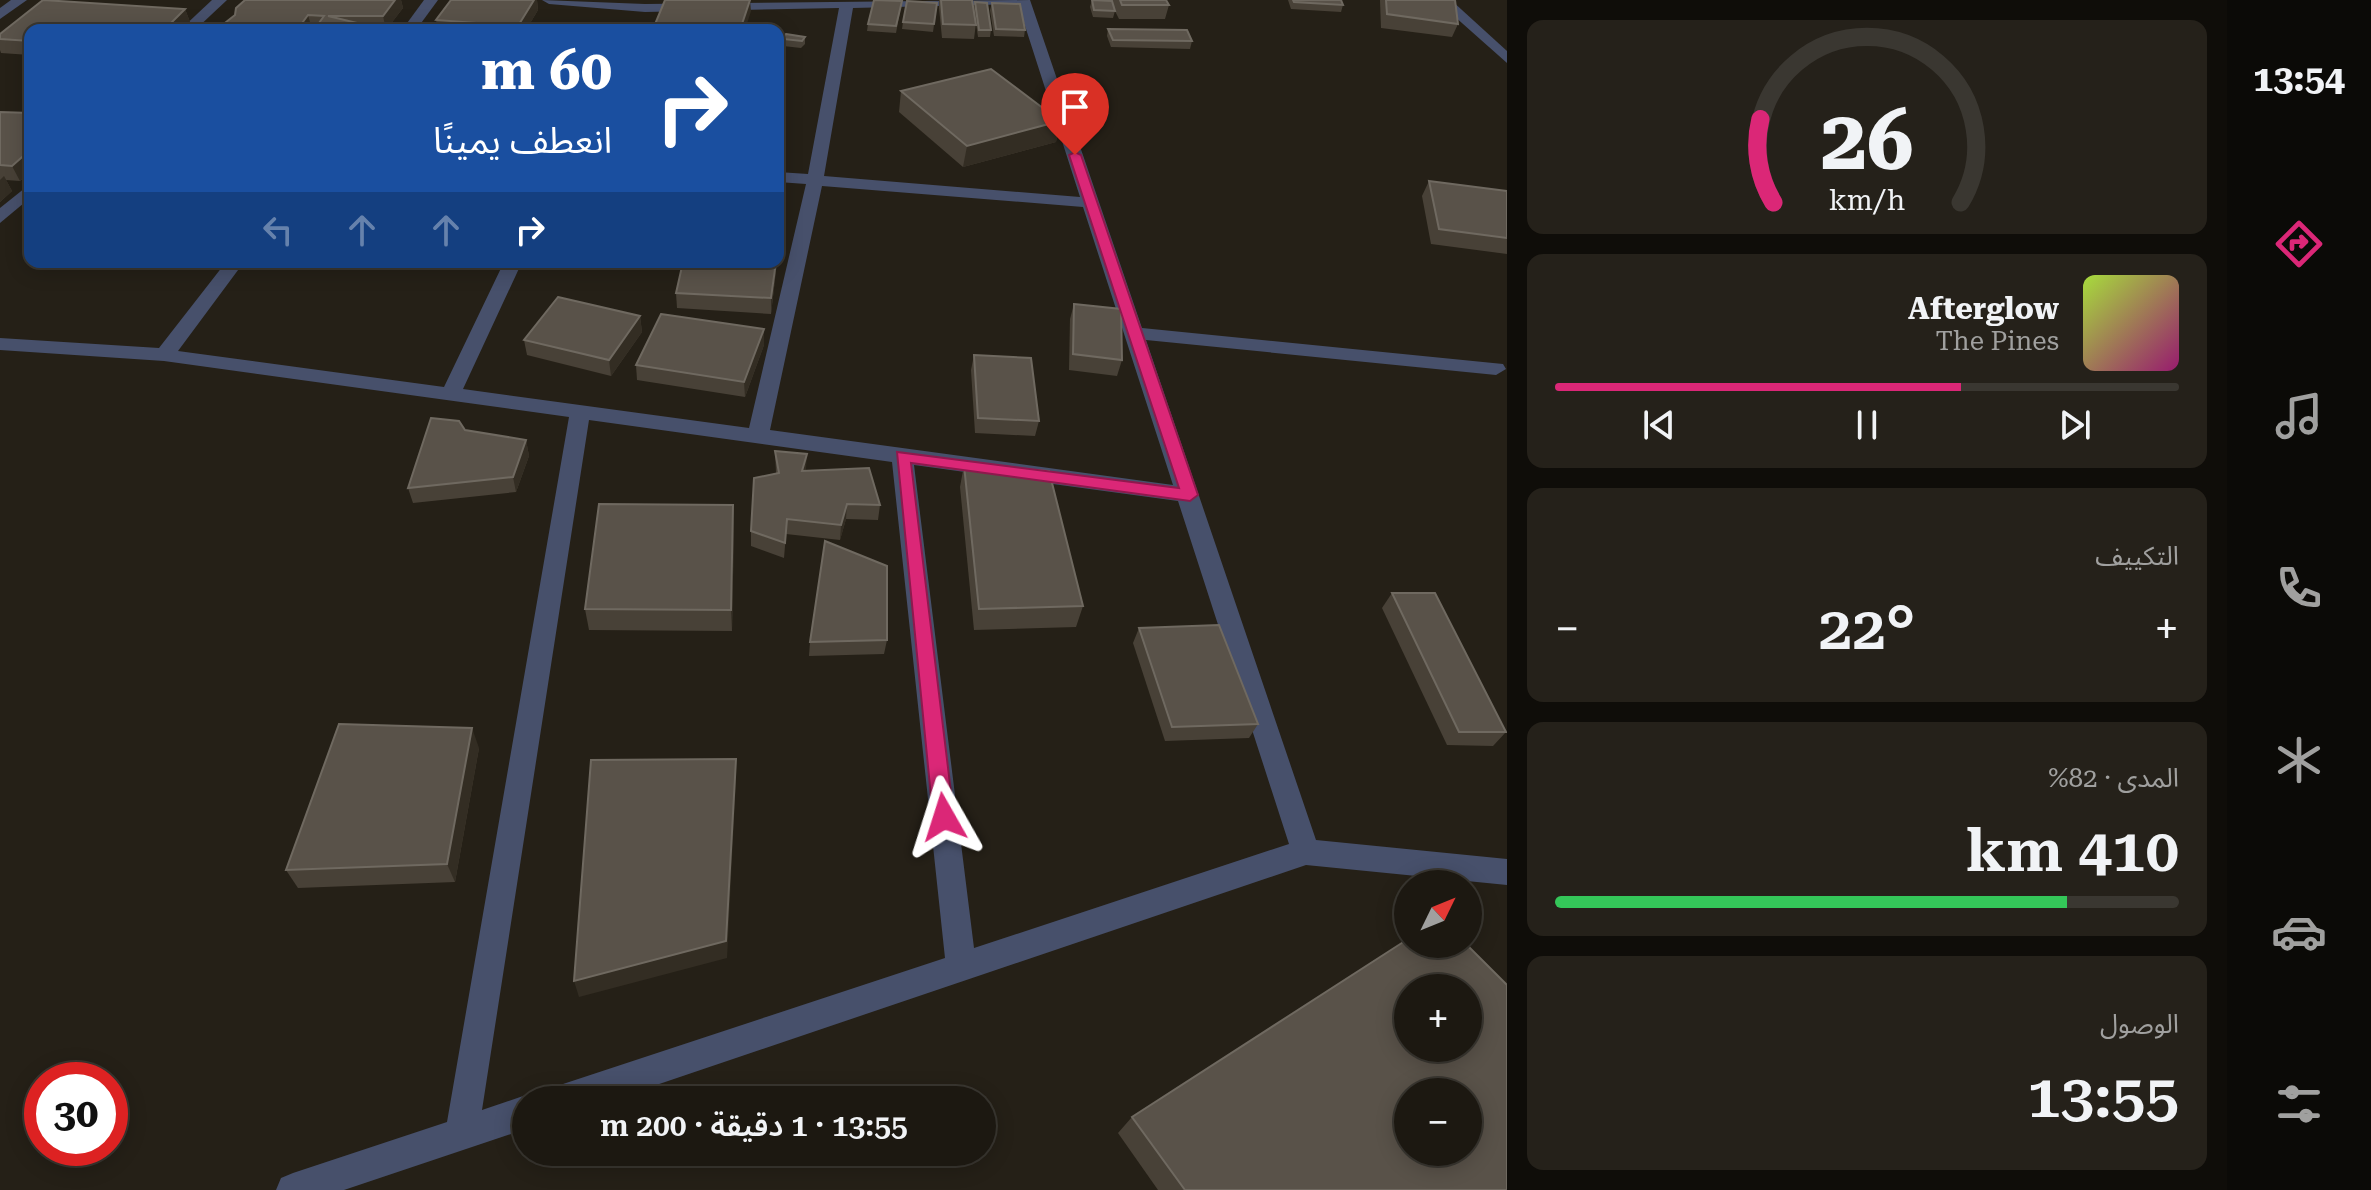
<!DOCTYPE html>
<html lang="ar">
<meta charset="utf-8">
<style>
body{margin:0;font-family:"Roboto Serif","Noto Sans Arabic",serif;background:#25211a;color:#f1f3f6;direction:rtl;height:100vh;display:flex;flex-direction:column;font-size:30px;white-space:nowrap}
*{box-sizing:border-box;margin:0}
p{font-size:26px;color:#a0a09f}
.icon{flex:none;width:44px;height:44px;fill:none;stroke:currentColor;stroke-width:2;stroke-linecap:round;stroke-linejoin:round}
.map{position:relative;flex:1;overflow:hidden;direction:ltr}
.details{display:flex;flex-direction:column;gap:20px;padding:20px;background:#0f0d09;width:720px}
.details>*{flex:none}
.hud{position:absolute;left:24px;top:24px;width:760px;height:244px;border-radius:16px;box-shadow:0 4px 20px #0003,0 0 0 2px #3a3731;direction:rtl;background:#1a4fa0;color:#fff;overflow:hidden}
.needle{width:52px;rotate:47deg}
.controls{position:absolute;left:1394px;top:870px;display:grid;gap:16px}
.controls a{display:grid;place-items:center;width:88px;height:88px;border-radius:50%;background:#1c1811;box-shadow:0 4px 20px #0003,0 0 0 2px #3a3731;font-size:40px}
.speed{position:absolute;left:24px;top:1062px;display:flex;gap:16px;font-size:40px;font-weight:700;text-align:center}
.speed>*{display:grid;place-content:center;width:104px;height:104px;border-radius:50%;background:#1c1811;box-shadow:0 4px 20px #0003,0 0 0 2px #3a3731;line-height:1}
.speed .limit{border:12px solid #d22;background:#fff;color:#111}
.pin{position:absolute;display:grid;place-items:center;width:68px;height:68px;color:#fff;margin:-82px -34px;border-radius:50% 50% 50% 0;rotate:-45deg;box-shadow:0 0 8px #0007}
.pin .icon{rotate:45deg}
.me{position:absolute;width:88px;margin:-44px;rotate:354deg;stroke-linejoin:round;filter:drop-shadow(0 0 6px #0008)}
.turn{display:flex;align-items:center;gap:28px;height:168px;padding:0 40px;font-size:36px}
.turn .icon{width:104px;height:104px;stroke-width:2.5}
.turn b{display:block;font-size:56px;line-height:68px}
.lanes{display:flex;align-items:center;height:76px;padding:0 40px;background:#0003;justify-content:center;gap:40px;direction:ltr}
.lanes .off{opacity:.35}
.big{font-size:60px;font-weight:600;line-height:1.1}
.details .widget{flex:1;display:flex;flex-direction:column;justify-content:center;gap:12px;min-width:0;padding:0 28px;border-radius:16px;background:#25211a}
.details .dial{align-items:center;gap:0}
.dial svg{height:208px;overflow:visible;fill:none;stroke:#3a3731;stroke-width:7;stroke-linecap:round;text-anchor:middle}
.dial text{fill:#f1f3f6;stroke:none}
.song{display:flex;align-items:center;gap:24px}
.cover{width:96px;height:96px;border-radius:12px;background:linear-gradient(135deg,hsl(80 70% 55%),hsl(320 70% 35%))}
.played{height:8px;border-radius:4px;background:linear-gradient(90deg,#db2777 65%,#3a3731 65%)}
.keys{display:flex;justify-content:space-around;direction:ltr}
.heat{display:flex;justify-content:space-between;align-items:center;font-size:44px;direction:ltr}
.charge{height:12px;border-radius:6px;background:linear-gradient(90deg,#34c759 82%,#3a3731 0)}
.trip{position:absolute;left:512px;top:1086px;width:484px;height:80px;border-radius:40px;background:#1c1811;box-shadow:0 4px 20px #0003,0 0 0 2px #3a3731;font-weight:600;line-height:80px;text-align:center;direction:rtl}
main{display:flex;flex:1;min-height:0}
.menu{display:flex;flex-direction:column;width:144px;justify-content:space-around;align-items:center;background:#0b0a07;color:#a0a09f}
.menu .icon{width:56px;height:56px}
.menu .selected{color:#db2777}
.menu b{font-size:36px;color:#f1f3f6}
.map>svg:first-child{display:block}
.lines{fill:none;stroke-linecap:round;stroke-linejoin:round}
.street{fill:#47506b;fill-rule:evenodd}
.wall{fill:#484137}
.shaded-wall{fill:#332d23}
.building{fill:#595249;stroke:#6f6960;stroke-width:2;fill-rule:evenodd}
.route{fill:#db2777;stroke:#8e194d;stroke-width:2}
</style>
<main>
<nav class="menu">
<b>13:54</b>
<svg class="icon selected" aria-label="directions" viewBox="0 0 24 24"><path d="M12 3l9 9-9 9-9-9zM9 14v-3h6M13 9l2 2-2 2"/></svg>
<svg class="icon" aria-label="music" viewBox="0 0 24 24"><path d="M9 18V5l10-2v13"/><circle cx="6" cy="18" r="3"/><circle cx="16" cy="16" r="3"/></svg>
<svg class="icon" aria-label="phone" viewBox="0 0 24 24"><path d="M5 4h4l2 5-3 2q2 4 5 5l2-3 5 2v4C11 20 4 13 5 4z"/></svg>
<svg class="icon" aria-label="climate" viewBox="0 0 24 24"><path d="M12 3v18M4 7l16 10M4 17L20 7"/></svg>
<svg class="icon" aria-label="car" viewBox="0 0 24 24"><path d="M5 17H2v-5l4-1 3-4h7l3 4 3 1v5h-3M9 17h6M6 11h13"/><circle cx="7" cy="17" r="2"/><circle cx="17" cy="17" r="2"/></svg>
<svg class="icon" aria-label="filters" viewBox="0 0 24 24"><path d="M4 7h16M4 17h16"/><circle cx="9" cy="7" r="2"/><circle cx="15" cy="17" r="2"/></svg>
</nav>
<section class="details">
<div class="widget dial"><svg viewBox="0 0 100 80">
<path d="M14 69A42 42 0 1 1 86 69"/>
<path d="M14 69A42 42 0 0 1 9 37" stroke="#db2777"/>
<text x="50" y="56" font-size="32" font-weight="700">26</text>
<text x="50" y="72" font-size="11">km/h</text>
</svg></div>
<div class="widget">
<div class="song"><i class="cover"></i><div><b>Afterglow</b><p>The Pines</p></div></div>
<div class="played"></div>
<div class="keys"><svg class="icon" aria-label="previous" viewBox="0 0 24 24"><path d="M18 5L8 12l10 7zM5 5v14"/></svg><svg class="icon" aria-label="pause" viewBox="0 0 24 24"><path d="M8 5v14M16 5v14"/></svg><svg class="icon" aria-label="next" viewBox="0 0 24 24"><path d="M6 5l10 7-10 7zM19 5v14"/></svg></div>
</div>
<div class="widget"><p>التكييف</p>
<div class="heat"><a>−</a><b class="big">22°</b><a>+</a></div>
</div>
<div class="widget"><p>المدى · 82%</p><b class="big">410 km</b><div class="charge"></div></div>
<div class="widget"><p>الوصول</p><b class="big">13:55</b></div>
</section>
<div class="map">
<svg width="1507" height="1190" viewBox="0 0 1507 1190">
<rect width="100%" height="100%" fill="#252017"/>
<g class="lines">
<!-- street -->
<g class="street">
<polygon points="11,0 27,0 0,19 0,8"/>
<polygon points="212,0 227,0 195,30 180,30"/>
<polygon points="424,0 438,0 416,30 402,30"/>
<path d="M542,0L645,4L1030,0L1142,328L1503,364L1506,369L1496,375L1146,340L1316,840L1507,859V885L1306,865L612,1100H547L551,1088L563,1084L945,958L892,462L589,420L482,1110L526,1095L537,1100H526V1129L344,1190H276L281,1178L293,1173L447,1122L569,417L164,361L0,350V338L159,348L226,262H244L178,351L444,387L504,262H522L463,389L749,428L806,184L778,182V172L808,174L839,8L645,12L549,4ZM1018,4L1080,197L824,176L853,8ZM822,186L1083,207L1173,485L770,430ZM914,465L1178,501L1289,844L974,948Z"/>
<polygon points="1436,0 1451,0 1507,51 1507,63"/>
<polygon points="30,184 30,198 0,223 0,208"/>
</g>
</g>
<!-- wall -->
<g class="wall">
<polygon points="43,0 185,9 190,22 183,30 30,30 30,55 1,53 0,50 0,34"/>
<polygon points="245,0 401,0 403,8 386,30 314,30 315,29 235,15"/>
<polygon points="451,0 537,0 538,10 526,30 431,30 437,25 436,20"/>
<polygon points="939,0 972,0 974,9 975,2 991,30 990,37 978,37 976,23 974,39 942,38 939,8"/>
<polygon points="1092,0 1166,0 1169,5 1165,19 1119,19 1115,11 1113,18 1093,17 1090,7"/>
<polygon points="1288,0 1341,0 1343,5 1341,12 1291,9"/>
<polygon points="1380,0 1455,0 1458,24 1452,37 1381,28"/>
<polygon points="902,1 896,33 867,31 868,24"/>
<polygon points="937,3 933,32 902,29 903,22"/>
<polygon points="992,3 1025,30 1024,37 994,36 990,10"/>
<polygon points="1108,29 1192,41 1190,49 1111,47 1107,36"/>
<polygon points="805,37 805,44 801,48 783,46 783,39"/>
<polygon points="901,91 1060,121 1056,142 963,167 899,112"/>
<polygon points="0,112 30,113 30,172 20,181 6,180 12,191 0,202"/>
<polygon points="1429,181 1507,191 1507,254 1431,244 1422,196"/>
<polygon points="413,262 460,262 455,270 413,265"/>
<polygon points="777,262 771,314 677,308 676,293"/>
<polygon points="1074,304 1122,360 1117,376 1069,370 1070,319"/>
<polygon points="640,316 642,332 611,376 527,355 524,340"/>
<polygon points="764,329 764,345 745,397 637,380 636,365"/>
<polygon points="974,355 1039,421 1035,436 975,433 971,370"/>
<polygon points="465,430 526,440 529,456 516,492 413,503 408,488"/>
<polygon points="775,451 806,471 880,505 878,520 846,519 840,540 786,534 784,558 751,546 751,531 776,473"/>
<polygon points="964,465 1083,606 1076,627 974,630 960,487"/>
<polygon points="734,526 732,631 589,630 585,609"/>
<polygon points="1392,593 1506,732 1493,746 1447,745 1382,608"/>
<polygon points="1139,628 1258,724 1249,738 1165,741 1133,643"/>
<polygon points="887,640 884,654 809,656 810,642"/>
<polygon points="479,748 455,882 298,888 286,870"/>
<polygon points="1132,1117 1507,1190 1158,1190 1118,1133"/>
</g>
<!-- shaded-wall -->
<g class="shaded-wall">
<polygon points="395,0 401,0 403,8 386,30 383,16"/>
<polygon points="534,0 537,0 538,10 526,30 518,30 518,26"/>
<polygon points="750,0 751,11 745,30 740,30"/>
<polygon points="185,9 190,22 183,30 164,30"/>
<polygon points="308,15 312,29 311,30 297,30"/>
<polygon points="1060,121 1056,142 963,167 967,146"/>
<polygon points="30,150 30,172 20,181 12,166"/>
<polygon points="4,176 12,191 0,202 0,180"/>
<polygon points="783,179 783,193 778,208 778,194"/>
<polygon points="453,262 460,262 455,270"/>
<polygon points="776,262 777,262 771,314 771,298"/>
<polygon points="640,316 642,332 611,376 609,360"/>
<polygon points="764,329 764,345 745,397 744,382"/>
<polygon points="526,440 529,456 516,492 513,477"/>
<polygon points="807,454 806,469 801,486 802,471"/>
<polygon points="847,504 846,519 840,540 841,525"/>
<polygon points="733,505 734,526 732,631 731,610"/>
<polygon points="472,728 479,748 455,882 447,864"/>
<polygon points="736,759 736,779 727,958 579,997 574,981"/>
</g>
<!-- building -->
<g class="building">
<polygon points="43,0 185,9 164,30 30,30 30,41 0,39 0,34"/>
<polygon points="245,0 395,0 383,16 328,16 378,28 376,30 314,30 324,16 308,15 297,30 216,30 235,15 236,8"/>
<polygon points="451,0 534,0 518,26 436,20"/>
<polygon points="665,0 750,0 740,30 653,29"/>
<polygon points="874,0 902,1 896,26 868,24"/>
<polygon points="941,0 972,0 976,25 943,24"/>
<polygon points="1092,0 1112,1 1115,11 1094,10"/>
<polygon points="1120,0 1166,0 1169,5 1122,5"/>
<polygon points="1293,0 1341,0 1343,5 1294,2"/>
<polygon points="1386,0 1455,0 1458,24 1387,14"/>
<polygon points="907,1 937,3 934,24 903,22"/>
<polygon points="975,2 987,3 991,30 979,30"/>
<polygon points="992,3 1020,4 1025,30 996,29"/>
<polygon points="439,23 492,30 431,30"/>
<polygon points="1108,29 1187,30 1192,41 1113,40"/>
<polygon points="786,34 805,37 802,41 783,39"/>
<polygon points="991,69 1060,121 967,146 901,91"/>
<polygon points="0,112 30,113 30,150 12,166 0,165"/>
<polygon points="778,178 783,179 778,194"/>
<polygon points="1429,181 1507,191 1507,238 1439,229"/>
<polygon points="683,262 776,262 771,298 676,293"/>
<polygon points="558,297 640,316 609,360 524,340"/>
<polygon points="1074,304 1121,309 1122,360 1073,354"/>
<polygon points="661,314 764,329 744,382 636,365"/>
<polygon points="974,355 1031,358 1039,421 978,418"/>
<polygon points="431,418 459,421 465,430 526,440 513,477 408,488"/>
<polygon points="775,451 807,454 802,471 869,468 880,505 847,504 841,525 787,519 785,543 751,531 754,478 779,473"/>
<polygon points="964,465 1049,471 1083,606 979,609"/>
<polygon points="599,504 733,505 731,610 585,609"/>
<polygon points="825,541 887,566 887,640 810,642"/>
<polygon points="1392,593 1435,593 1506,732 1459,732"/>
<polygon points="1219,625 1258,724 1172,727 1139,628"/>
<polygon points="339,724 472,728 447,864 286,870"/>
<polygon points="736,759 726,941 574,981 591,760"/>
<path d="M1408,939V944H1466L1507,985V1190H1185L1132,1117ZM1408,988H1468V1048H1408ZM1408,1092H1468V1152H1408Z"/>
</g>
<!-- route -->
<polygon class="route" points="1075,152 1081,155 1198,495 1190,501 911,463 954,817 951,824 944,827 936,824 933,817 897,452 1179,488 1069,155"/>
</svg>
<div class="controls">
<a><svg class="needle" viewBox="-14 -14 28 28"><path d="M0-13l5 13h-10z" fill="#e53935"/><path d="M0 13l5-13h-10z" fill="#a0a09f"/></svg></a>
<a>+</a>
<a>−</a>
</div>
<div class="speed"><div class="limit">30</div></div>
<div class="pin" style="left:1075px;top:155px;background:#d93025"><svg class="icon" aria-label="arrive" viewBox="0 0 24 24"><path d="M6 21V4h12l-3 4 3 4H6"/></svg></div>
<svg class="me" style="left:944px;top:817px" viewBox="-20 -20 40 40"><path d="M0-17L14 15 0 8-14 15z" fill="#db2777" stroke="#fff" stroke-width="4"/></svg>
<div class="trip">13:55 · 1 دقيقة · 200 m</div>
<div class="hud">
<div class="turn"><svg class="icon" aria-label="right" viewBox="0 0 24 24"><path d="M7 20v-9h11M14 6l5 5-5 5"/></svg><div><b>60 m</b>انعطف يمينًا</div></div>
<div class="lanes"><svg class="icon off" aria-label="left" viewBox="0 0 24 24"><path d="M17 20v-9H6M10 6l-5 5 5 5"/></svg><svg class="icon off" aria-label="ahead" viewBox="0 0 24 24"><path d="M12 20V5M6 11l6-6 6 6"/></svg><svg class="icon off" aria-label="ahead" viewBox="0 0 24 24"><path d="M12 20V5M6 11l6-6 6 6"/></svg><svg class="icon" aria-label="right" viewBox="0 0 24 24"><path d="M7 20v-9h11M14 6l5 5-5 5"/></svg></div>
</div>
</div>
</main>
